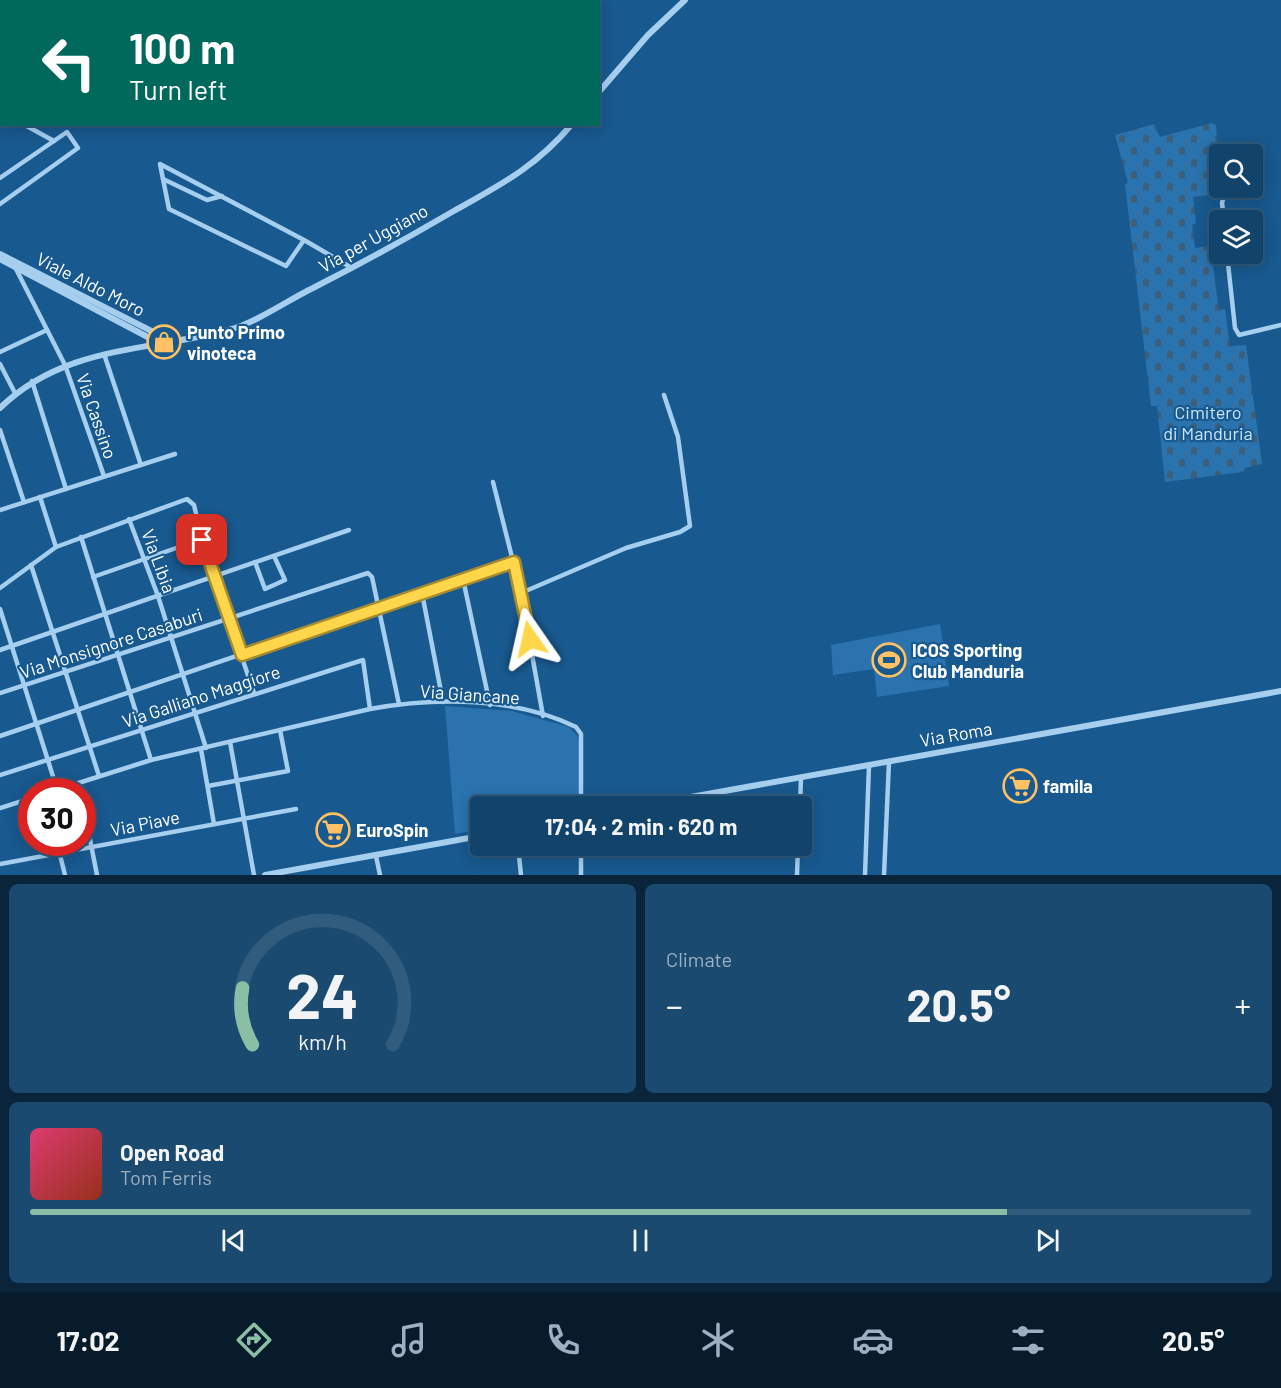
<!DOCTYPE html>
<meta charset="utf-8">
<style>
body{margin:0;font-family:Barlow,sans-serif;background:#1b4a71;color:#f1f3f6;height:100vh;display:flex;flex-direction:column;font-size:22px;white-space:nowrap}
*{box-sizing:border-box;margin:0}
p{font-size:20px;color:#9cb0c1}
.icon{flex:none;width:33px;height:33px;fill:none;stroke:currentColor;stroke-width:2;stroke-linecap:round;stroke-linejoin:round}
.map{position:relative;height:875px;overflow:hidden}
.details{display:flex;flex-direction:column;gap:9px;padding:9px;background:#0a253b;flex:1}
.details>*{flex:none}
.top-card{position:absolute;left:0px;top:0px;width:600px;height:126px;box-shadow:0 3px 15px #0003,0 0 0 2px #315c7e;background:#00695c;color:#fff;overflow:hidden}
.buttons{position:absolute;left:1209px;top:144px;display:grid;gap:12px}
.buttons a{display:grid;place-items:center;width:54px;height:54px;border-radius:6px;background:#12436b;box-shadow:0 3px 15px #0003,0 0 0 2px #315c7e;font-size:30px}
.speed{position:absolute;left:18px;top:778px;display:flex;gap:12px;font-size:30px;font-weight:700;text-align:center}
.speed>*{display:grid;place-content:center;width:78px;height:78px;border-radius:50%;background:#12436b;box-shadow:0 3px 15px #0003,0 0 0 2px #315c7e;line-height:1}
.speed .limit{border:9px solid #d22;background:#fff;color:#111}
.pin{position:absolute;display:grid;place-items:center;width:51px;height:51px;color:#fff;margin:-26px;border-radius:12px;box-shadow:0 3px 9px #0006}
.me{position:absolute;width:66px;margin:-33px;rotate:349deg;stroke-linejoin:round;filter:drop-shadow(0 0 4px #0008)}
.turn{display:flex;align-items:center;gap:21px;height:126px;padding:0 30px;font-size:27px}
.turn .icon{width:78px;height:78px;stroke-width:2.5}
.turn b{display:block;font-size:42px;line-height:51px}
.big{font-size:45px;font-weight:700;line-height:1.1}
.details .tile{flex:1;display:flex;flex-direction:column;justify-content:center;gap:9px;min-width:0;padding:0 21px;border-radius:9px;background:#1b4a71}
.details .dial{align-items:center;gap:0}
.dial svg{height:156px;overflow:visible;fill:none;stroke:#315c7e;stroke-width:7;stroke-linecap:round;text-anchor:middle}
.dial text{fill:#f1f3f6;stroke:none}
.song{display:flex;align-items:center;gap:18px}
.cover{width:72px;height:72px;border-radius:9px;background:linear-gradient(135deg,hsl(340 70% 55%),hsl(10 70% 35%))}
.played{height:6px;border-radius:3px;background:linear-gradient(90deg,#8abfa5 80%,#315c7e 80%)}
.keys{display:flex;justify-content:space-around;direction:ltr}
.heat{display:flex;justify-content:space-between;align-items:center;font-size:33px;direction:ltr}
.details .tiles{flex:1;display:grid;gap:9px;grid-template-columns:1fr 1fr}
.tile:last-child{grid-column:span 2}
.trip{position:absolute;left:470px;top:796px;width:342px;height:60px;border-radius:6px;background:#12436b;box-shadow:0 3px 15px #0003,0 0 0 2px #315c7e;font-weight:700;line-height:60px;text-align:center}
.dock{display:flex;height:96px;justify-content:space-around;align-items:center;background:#071b2b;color:#9cb0c1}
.dock .icon{width:42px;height:42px}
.dock .on{color:#8abfa5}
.dock b{font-size:27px;color:#f1f3f6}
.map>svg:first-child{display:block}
.cemetery{fill:url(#cemetery-stones)}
.park{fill:#2a73ae}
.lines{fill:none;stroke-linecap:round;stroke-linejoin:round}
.minor{stroke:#a5ceef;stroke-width:4.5}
.tertiary{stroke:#a5ceef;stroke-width:6}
.route-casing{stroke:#a68a30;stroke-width:15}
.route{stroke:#ffd54a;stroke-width:10}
.labels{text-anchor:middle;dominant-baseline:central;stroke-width:4.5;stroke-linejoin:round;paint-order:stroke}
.street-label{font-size:18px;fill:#fff;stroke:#18598f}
.poi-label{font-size:18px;font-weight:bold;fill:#fff;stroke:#18598f;text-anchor:start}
.park-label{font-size:18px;fill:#cbe6fb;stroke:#18598f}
</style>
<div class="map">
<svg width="1281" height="875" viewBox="0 0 1281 875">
<defs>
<pattern id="cemetery-stones" width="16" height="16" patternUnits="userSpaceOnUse" patternTransform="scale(1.5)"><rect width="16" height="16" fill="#2a73ae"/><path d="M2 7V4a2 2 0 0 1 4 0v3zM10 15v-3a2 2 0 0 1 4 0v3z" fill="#3d5e78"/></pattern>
</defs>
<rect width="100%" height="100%" fill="#18598f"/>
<!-- cemetery -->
<polygon class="cemetery" points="1212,123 1216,125 1220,188 1226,190 1224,193 1193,197 1196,223 1192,225 1195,248 1208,246 1211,250 1219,310 1225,309 1230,346 1246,345 1262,464 1245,468 1243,472 1165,482 1157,406 1151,406 1125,184 1128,183 1115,135 1154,124 1160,137"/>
<!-- park -->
<g class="park">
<polygon points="940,624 949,686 877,697 874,669 833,675 831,645"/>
<polygon points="445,706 512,711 569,727 577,735 580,744 580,807 480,807 480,829 455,834"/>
</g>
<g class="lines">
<!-- minor -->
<g class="minor">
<polyline points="0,113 2,113"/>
<polyline points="23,124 54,141"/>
<polyline points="0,178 67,132 78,148 0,204"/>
<polyline points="163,179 207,200 222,196"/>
<polyline points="1224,220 1222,203 1224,196"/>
<polyline points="304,240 160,164 169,209 286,266 304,240 352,268"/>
<polyline points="1227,254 1235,328 1239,335 1281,325"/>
<polyline points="15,267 65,365 104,476"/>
<polyline points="0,352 47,330"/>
<polyline points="104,354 141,465"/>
<polyline points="0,364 15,393"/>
<polyline points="32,381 66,489"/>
<polyline points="0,430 24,502"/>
<polyline points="493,482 521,593 543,716"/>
<polyline points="40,497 56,547"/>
<polyline points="0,510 175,454"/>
<polyline points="129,519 158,596 206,748"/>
<polyline points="81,537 151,760"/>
<polyline points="255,562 265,589 285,580 274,556"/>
<polyline points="31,565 99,776"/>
<polyline points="93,577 202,539"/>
<polyline points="463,579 490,705"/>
<polyline points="0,588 56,547 187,499 194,505 202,539 254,693"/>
<polyline points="422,593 443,702"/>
<polyline points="521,593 626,548 680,532 690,526 678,437 664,395"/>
<polyline points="0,609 57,789"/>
<polyline points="0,650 349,530"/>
<polyline points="0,693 368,573 372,577 399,704"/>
<polyline points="0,736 514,562"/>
<polyline points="230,742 254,875"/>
<polyline points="201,749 214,824"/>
<polyline points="0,775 363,660 370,709"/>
<polyline points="79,783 81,792"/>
<polyline points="208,786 288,771 280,730"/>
<path d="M50,792L151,760L370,709C435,697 516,697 576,727L581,734V807"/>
<polyline points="82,799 97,875"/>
<polyline points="800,807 801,778"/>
<polyline points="0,808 32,798"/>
<polyline points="57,843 65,875"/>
<polyline points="518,846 521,875"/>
<polyline points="376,856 380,875"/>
<polyline points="0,864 296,809"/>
<polyline points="581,875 581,846"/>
<polyline points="797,875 798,846"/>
<polyline points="865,875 869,765"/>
<polyline points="884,875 889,762"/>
</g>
<!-- tertiary -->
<g class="tertiary">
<polyline points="598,93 648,35 685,0"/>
<polyline points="0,254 169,340"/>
<polyline points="0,259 159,343"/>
<path d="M0,408C66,344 150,352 232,329C257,322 288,300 313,288C360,264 406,239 452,212C500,185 536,167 572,124"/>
<polyline points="635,807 1281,691"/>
<polyline points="265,875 480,836"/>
</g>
</g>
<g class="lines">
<defs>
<polyline id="route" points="202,540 242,655 514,562 530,639"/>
</defs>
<!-- route casing -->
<use href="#route" class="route-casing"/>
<!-- route -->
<use href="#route" class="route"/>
</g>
<!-- icons -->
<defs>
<symbol id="shop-ring" viewBox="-11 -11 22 22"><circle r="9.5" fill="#18598f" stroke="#ffc163" stroke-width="1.5"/><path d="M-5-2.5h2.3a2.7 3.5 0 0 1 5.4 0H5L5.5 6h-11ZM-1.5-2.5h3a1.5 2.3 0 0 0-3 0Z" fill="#ffc163"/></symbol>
<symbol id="stadium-ring" viewBox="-11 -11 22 22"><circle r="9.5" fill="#18598f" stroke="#ffc163" stroke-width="1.5"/><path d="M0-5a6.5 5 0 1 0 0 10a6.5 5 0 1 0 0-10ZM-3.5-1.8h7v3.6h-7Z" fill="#ffc163"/></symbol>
<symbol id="supermarket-ring" viewBox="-11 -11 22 22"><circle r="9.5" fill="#18598f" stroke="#ffc163" stroke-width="1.5"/><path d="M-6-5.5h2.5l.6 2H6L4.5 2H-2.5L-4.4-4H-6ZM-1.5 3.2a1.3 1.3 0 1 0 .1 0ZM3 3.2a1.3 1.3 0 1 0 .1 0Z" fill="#ffc163"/></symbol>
</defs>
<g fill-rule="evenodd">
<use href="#shop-ring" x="145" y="323" width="38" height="38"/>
<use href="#stadium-ring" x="870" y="641" width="38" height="38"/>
<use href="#supermarket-ring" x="1001" y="767" width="38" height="38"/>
<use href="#supermarket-ring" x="314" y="811" width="38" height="38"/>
</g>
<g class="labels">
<!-- street labels -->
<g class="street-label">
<text transform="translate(373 238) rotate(-29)">Via per Uggiano</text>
<text transform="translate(91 284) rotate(27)">Viale Aldo Moro</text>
<text transform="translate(97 416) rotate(71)">Via Cassino</text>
<text transform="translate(159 561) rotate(70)">Via Libia</text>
<text transform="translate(111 643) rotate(-18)">Via Monsignore Casaburi</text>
<text transform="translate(470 694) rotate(4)">Via Giancane</text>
<text transform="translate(201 696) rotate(-18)">Via Galliano Maggiore</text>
<text transform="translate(956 734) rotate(-10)">Via Roma</text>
<text transform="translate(145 823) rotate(-11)">Via Piave</text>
</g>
<!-- poi labels -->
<g class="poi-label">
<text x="187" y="332">Punto Primo<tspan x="187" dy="21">vinoteca</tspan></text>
<text x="912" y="650">ICOS Sporting<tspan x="912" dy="21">Club Manduria</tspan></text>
<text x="1043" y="786">famila</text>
<text x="356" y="830">EuroSpin</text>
</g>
<!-- park labels -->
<g class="park-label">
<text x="1208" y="412">Cimitero<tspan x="1208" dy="21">di Manduria</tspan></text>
</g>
</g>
</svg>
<div class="buttons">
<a><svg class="icon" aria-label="search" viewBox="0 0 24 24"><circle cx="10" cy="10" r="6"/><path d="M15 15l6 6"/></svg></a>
<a><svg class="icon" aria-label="layers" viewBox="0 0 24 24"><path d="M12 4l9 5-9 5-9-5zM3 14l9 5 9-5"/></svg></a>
</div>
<div class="speed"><div class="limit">30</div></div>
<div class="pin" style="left:202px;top:540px;background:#d93025"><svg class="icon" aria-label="arrive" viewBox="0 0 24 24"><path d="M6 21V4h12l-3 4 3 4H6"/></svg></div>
<svg class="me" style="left:530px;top:639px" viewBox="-20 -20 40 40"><path d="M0-17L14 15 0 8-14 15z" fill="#ffd54a" stroke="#fff" stroke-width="4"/></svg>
<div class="trip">17:04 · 2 min · 620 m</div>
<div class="top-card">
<div class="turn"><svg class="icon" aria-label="left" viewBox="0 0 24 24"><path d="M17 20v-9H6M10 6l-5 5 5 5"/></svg><div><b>100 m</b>Turn left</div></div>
</div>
</div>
<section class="details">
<div class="tiles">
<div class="tile dial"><svg viewBox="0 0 100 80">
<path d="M14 69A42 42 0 1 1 86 69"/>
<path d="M14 69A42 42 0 0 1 9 40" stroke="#8abfa5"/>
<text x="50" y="56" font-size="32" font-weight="700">24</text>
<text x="50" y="72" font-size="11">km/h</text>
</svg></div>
<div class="tile"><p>Climate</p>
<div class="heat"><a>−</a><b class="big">20.5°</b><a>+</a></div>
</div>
<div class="tile">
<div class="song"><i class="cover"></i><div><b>Open Road</b><p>Tom Ferris</p></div></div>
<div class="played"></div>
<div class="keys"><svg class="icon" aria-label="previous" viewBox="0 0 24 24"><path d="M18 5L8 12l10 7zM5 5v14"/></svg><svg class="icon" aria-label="pause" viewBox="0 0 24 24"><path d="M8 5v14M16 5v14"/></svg><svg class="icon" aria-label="next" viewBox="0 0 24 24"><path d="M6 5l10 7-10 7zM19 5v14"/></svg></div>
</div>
</div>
</section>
<nav class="dock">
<b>17:02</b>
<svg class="icon on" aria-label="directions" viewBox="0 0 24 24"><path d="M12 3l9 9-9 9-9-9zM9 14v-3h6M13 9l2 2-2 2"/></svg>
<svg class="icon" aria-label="music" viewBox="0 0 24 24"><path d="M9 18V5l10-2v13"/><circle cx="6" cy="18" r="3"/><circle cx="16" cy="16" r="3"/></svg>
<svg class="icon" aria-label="phone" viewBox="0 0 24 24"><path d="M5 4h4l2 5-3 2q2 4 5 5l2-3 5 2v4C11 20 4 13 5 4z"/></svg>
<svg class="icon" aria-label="climate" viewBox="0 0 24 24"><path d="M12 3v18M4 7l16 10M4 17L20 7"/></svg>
<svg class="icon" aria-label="car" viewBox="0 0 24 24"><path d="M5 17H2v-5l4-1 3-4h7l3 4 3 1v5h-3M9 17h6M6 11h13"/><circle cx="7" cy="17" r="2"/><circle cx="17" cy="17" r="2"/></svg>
<svg class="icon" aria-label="filters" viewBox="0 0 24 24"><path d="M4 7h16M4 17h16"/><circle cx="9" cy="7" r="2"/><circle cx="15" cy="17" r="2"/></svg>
<b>20.5°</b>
</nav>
